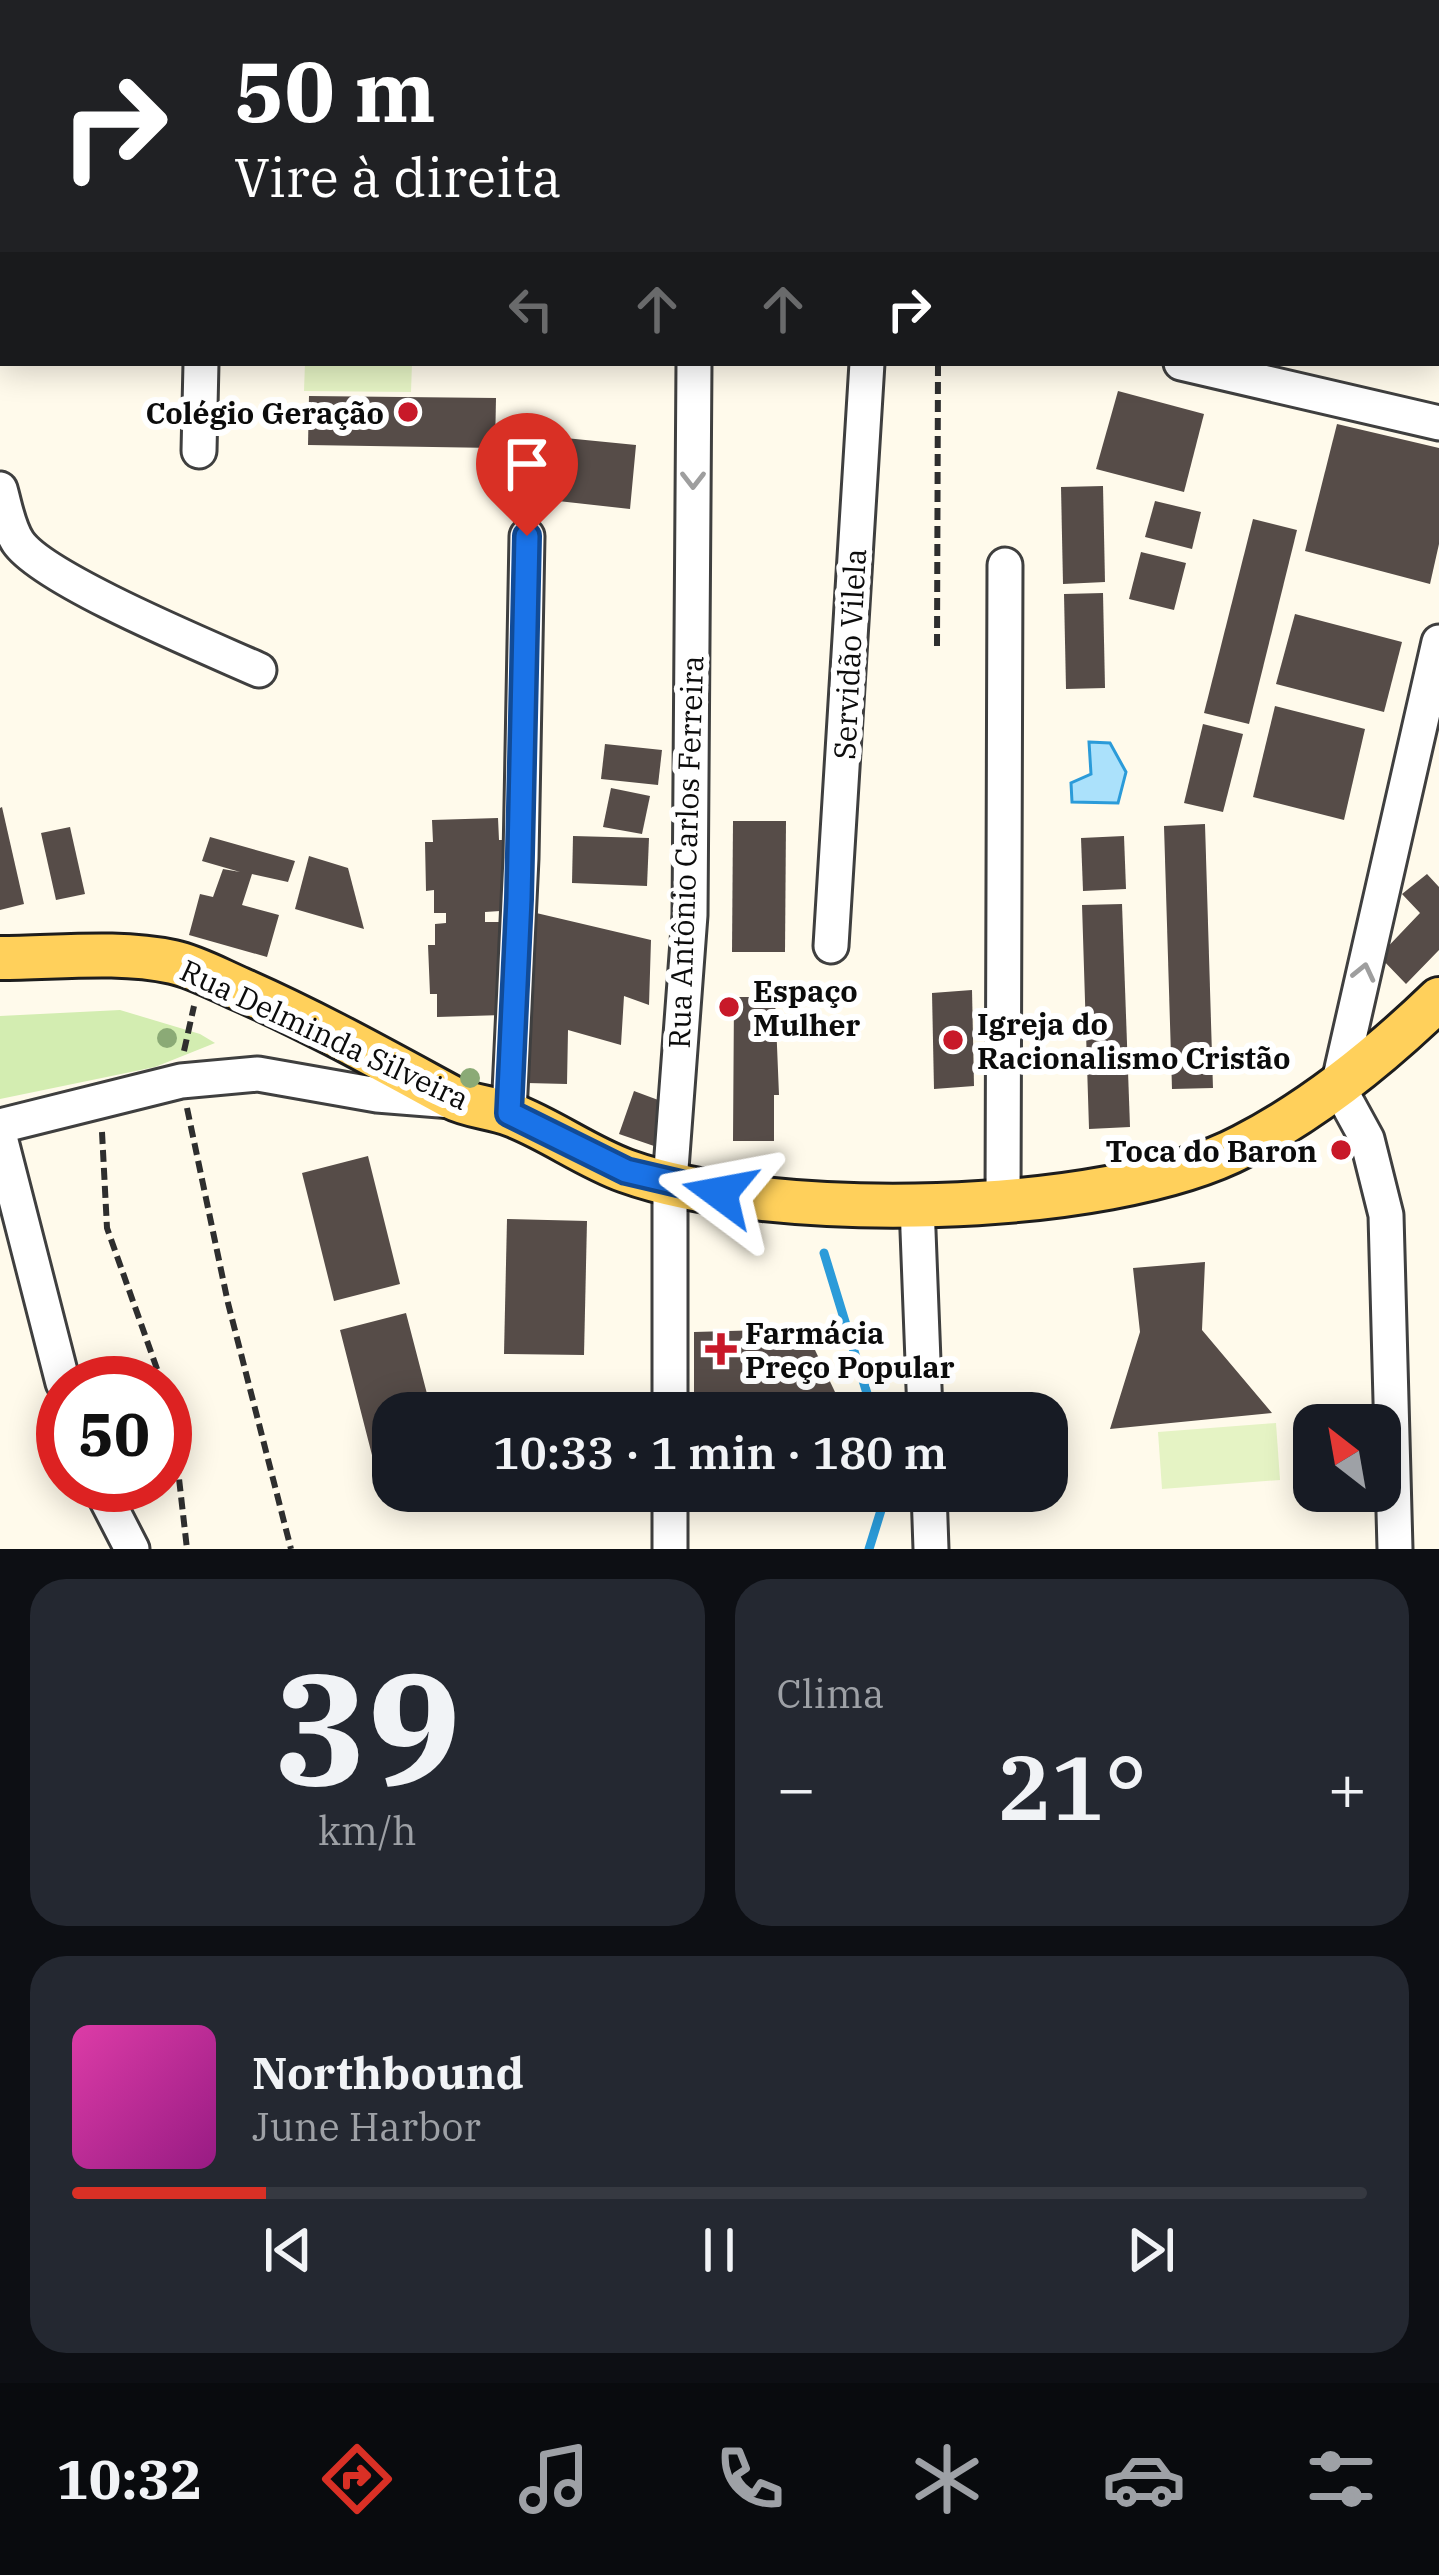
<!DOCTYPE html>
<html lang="pt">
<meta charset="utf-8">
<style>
body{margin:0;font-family:"IBM Plex Serif",serif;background:#242831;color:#f1f3f6;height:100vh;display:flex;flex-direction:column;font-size:45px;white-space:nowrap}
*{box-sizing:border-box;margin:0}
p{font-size:39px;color:#9ea1a6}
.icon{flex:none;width:66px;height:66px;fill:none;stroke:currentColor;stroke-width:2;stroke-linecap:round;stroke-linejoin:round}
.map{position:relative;height:1549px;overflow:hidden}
.details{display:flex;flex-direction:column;gap:30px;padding:30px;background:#0d0f14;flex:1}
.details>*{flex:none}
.banner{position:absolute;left:0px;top:0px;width:1440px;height:366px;box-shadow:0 6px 30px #0003;background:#202124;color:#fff;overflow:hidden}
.needle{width:78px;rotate:329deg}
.controls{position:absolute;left:1293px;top:1404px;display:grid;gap:24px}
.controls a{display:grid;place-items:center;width:108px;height:108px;border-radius:24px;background:#171b24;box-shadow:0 6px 30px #0003;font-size:60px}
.speed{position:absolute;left:36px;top:1356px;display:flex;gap:24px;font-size:60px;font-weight:700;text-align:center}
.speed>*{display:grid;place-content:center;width:156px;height:156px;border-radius:50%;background:#171b24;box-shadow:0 6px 30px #0003;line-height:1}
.speed .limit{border:18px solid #d22;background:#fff;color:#111}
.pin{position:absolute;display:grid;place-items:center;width:102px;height:102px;color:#fff;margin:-123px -51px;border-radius:50% 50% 50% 0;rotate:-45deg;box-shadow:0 0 12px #0007}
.pin .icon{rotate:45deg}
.me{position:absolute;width:132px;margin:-66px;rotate:283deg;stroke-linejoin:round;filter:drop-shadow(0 0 9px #0008)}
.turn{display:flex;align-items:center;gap:42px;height:252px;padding:0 36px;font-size:54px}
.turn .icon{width:156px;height:156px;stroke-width:2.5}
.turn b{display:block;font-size:84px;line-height:102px}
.lanes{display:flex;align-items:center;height:114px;padding:0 36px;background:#0003;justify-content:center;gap:60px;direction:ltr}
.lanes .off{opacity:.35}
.big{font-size:90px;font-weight:600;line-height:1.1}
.details .card{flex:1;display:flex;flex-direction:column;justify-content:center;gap:18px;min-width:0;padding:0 42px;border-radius:36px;background:#242831}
.details .dial{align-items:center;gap:0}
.dial b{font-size:156px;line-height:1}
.song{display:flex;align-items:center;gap:36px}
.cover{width:144px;height:144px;border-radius:18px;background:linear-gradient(135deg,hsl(320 70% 55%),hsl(310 70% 35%))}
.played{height:12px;border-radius:6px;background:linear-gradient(90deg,#d93025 15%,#363941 15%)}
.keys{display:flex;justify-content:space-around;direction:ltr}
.heat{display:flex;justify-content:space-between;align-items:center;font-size:66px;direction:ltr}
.details .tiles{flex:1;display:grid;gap:30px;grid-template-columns:1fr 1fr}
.card:last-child{grid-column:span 2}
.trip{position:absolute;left:372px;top:1392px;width:696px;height:120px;border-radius:36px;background:#171b24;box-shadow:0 6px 30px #0003;font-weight:600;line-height:120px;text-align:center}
.tabs{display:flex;height:192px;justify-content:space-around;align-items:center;background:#090b0e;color:#9ea1a6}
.tabs .icon{width:84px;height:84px}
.tabs .on{color:#d93025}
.tabs b{font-size:54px;color:#f1f3f6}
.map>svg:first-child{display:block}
.green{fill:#d3edb1}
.pitch{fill:#e5f3c4}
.water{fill:#abe1fb;stroke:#2b9bd9;stroke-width:3}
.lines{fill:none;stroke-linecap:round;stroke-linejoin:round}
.stream{stroke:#2b9bd9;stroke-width:9}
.building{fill:#564c48}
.minor-casing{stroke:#3f3f3f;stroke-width:39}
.major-casing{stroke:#1d1d1d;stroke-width:48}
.path{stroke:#2e2e2e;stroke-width:6;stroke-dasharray:12 6;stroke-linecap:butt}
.minor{stroke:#fff;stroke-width:33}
.major{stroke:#ffd05b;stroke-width:42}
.tree{fill:#8baa76}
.oneway{stroke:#9e9e9e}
.route-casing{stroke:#114b97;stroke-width:30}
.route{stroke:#1a73e8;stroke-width:21}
.poi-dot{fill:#c81929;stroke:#fff;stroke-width:4.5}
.labels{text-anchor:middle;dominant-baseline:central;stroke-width:12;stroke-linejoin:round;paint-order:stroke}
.poi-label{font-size:30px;font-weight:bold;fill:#0c0c0c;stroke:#fff;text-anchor:start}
.street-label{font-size:30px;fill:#0c0c0c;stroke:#fff}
</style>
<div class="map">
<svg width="1439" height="1549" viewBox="0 0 1439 1549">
<rect width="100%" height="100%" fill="#fffaeb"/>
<!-- green -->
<polygon class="green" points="120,1010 200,1034 215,1043 155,1067 0,1099 0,1016"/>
<!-- pitch -->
<g class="pitch">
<polygon points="305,363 412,363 411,392 304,391"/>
<polygon points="1276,1423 1280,1480 1162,1489 1158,1432"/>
</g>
<!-- water -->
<polygon class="water" points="1089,742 1110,743 1126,772 1118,803 1072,802 1071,783 1091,774"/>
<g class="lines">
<!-- stream -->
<g class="stream">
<polyline points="824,1253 873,1413"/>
<polyline points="869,1549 887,1491"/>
</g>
</g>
<!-- building -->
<g class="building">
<polygon points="1118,391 1204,414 1184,492 1096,469"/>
<polygon points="309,396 496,398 495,448 308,445"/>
<polygon points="1337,424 1439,448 1439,544 1430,584 1305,551"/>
<polygon points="555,437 636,445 630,509 549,500"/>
<polygon points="1103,486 1105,582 1063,584 1061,487"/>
<polygon points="1155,501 1201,512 1192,549 1145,537"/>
<polygon points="1253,519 1297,530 1249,724 1204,713"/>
<polygon points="1141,552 1186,563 1174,610 1129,599"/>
<polygon points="1103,593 1105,688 1066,689 1064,594"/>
<polygon points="1295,614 1402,642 1384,712 1276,684"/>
<polygon points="1275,706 1365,729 1344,820 1253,797"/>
<polygon points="1203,724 1243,734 1223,812 1184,803"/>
<polygon points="605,744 662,750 658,785 601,779"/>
<polygon points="611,788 650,796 642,834 603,827"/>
<polygon points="2,807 24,904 0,910 0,808"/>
<polygon points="498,818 499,840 505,840 506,889 500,889 500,911 485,912 485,922 501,922 503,1015 437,1017 437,994 430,994 428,945 435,945 435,924 446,923 446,913 434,913 434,890 426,891 425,842 433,842 432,820"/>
<polygon points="733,821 786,821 785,952 732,952"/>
<polygon points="1205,824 1213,1088 1172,1089 1164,826"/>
<polygon points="70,827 85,894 56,900 41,833"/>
<polygon points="573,836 649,838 647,886 572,883"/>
<polygon points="1124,836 1126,889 1083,891 1081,838"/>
<polygon points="210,837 295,861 288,882 252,874 242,905 279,915 267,957 189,935 200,894 213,897 223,869 240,872 202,861"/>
<polygon points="309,856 348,868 364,929 295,909"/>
<polygon points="1427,874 1439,887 1439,950 1406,984 1379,956 1420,913 1402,894"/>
<polygon points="1122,904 1130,1127 1089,1129 1082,905"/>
<polygon points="532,912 651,940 649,1005 624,996 621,1045 568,1030 567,1084 527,1083"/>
<polygon points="972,990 974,1086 934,1089 932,993"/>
<polygon points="734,997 775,997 779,1095 774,1095 774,1141 733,1141"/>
<polygon points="634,1091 669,1104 654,1146 619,1134"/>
<polygon points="368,1156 400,1284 334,1301 302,1173"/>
<polygon points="507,1219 587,1221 584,1355 504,1354"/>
<polygon points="1205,1262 1202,1330 1272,1413 1110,1429 1140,1332 1133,1268"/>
<polygon points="406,1313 432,1413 393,1413 393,1454 373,1459 340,1330"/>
<polygon points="805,1329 835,1392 694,1397 694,1332"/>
</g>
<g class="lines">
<defs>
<g id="minor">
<polyline points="87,0 88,3"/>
<polyline points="697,0 697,3"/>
<polyline points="1181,363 1439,423"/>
<polyline points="199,451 201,363"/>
<path d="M0,489C5,506 8,527 18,542C44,580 210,648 259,670"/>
<polyline points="831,946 867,363"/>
<polyline points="509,1113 521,858 527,536"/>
<polyline points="0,1126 181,1081 258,1074 377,1095 452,1101"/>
<polyline points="0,1137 63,1383"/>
<polyline points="1003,1201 1005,565"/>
<polyline points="917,1205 925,1413"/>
<polyline points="670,1413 670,1182 690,915 694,363"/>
<polyline points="99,1485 132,1549"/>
<polyline points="929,1491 931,1549"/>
<polyline points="670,1549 670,1491"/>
<polyline points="1395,1549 1386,1215 1367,1139 1338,1086 1439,642"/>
</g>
<path id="major" d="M0,958C56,958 118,950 173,962C196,967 219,980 240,989C313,1021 381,1059 451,1097C470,1107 492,1107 512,1115C551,1130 587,1157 626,1171C770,1223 1107,1218 1243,1146C1315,1109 1381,1055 1439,999"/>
</defs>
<!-- minor casing -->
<use href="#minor" class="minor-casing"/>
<!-- major casing -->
<use href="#major" class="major-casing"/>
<!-- path -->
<g class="path">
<polyline points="937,646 938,363"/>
<polyline points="184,1051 194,1006"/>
<polyline points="187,1108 228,1303 291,1549"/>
<polyline points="102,1132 107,1228 162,1383"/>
<polyline points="165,1391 171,1408 187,1549"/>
</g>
<!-- minor -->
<use href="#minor" class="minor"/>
<!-- major -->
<use href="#major" class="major"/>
</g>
<!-- trees -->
<g class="tree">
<circle cx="167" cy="1038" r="10"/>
<circle cx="470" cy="1078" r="10"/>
</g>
<!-- one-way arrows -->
<defs><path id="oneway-chevron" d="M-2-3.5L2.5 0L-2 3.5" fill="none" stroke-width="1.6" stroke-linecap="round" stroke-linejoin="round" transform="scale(3)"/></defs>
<g class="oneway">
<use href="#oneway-chevron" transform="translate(693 480) rotate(90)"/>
<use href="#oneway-chevron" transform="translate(1364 972) rotate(-77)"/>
</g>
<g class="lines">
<defs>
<polyline id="route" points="527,536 519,899 509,1113 626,1171 720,1193"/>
</defs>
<!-- route casing -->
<use href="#route" class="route-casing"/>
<!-- route -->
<use href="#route" class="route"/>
</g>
<!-- markers -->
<g class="poi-dot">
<circle cx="408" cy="412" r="12"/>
<circle cx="729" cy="1007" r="12"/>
<circle cx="953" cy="1040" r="12"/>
<circle cx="1341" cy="1150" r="12"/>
<path d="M715 1331h12v12h12v12h-12v12h-12v-12h-12v-12h12z"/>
</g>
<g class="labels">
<!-- poi labels -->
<g class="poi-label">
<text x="384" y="412" text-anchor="end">Colégio Geração</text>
<text x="753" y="990">Espaço<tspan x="753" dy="34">Mulher</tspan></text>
<text x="977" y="1023">Igreja do<tspan x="977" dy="34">Racionalismo Cristão</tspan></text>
<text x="1317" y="1150" text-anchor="end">Toca do Baron</text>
<text x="745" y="1332">Farmácia<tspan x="745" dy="34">Preço Popular</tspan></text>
</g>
<!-- street labels -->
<g class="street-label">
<text transform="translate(849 654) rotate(-87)">Servidão Vilela</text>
<text transform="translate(685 852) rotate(-88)">Rua Antônio Carlos Ferreira</text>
<text transform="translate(325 1034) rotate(25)">Rua Delminda Silveira</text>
</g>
</g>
</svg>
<div class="controls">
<a><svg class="needle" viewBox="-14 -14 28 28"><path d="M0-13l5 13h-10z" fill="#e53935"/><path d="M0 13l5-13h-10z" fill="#9ea1a6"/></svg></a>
</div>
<div class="speed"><div class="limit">50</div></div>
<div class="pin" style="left:527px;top:536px;background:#d93025"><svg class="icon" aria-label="arrive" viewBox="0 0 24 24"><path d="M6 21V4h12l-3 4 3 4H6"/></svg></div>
<svg class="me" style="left:720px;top:1193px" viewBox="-20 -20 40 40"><path d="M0-17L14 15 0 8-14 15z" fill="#1a73e8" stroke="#fff" stroke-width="4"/></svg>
<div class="trip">10:33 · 1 min · 180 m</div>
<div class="banner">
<div class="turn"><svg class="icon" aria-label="right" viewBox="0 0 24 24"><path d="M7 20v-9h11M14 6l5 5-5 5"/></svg><div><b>50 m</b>Vire à direita</div></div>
<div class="lanes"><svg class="icon off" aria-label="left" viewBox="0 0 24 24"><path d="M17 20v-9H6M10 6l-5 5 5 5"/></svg><svg class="icon off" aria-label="ahead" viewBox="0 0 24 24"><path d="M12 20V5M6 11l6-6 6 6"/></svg><svg class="icon off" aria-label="ahead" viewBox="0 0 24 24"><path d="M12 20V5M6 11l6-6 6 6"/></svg><svg class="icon" aria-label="right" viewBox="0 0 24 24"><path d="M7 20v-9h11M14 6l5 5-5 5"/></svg></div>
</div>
</div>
<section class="details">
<div class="tiles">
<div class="card dial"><b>39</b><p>km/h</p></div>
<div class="card"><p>Clima</p>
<div class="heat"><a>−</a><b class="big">21°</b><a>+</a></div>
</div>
<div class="card">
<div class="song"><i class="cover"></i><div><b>Northbound</b><p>June Harbor</p></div></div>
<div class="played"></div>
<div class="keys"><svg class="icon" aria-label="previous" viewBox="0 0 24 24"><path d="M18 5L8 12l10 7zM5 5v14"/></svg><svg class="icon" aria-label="pause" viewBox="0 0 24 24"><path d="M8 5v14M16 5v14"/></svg><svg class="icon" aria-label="next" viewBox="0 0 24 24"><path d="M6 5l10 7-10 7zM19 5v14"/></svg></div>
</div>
</div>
</section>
<nav class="tabs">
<b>10:32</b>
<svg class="icon on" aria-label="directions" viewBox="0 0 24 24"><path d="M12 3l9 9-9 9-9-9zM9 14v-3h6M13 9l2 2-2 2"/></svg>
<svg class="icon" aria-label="music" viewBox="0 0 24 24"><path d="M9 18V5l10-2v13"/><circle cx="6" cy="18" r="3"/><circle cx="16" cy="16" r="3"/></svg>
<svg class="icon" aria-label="phone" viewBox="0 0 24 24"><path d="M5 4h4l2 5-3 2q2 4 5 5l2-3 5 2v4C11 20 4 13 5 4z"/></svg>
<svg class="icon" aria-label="climate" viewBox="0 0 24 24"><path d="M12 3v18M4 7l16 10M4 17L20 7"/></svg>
<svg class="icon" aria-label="car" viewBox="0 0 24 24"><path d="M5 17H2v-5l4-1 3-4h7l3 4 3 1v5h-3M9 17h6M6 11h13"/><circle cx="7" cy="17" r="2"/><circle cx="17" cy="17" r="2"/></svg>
<svg class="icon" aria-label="filters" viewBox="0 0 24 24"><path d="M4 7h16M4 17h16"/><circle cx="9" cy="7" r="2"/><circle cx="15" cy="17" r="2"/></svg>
</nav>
